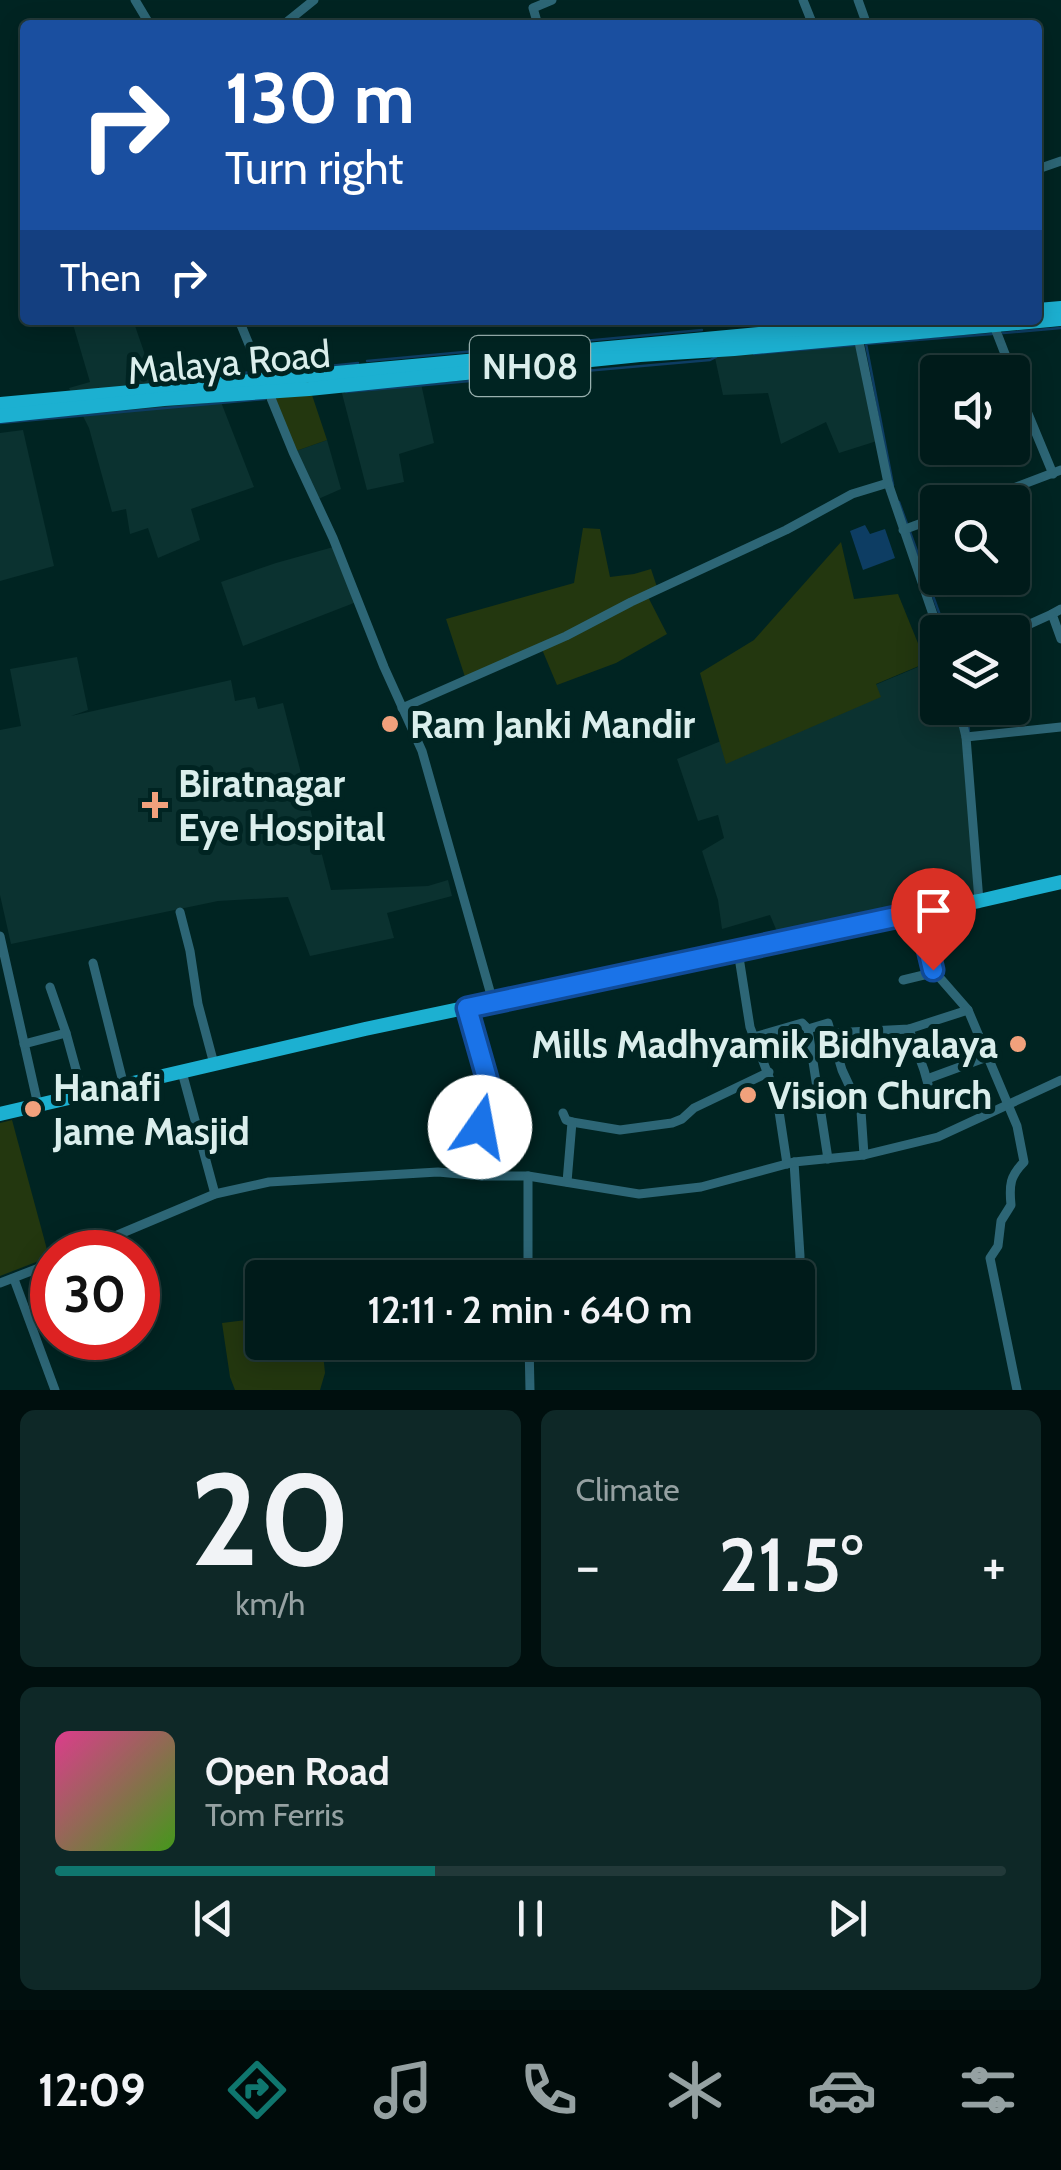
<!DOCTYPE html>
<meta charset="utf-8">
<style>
body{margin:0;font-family:Cabin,sans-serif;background:#0e2827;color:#f1f3f6;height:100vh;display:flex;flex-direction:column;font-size:38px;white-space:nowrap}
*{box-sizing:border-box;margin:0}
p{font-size:32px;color:#95a1a2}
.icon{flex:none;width:55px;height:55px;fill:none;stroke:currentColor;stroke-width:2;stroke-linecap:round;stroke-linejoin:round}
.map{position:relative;height:1390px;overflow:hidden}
.details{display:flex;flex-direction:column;gap:20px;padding:20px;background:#000f0e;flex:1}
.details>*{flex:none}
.top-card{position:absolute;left:20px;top:20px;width:1022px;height:305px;border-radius:10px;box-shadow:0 5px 25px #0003,0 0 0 2px #223939;background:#1a4fa0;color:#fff;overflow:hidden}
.controls{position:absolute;left:920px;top:355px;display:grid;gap:20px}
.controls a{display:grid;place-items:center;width:110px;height:110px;border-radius:10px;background:#001b1a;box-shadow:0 5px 25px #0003,0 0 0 2px #223939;font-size:50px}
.speed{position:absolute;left:30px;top:1230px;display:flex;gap:20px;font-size:50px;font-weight:700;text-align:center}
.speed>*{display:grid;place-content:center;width:130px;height:130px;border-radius:50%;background:#001b1a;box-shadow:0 5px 25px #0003,0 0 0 2px #223939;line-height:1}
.speed .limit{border:15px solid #d22;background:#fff;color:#111}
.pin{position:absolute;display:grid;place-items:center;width:85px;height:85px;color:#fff;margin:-102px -42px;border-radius:50% 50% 50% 0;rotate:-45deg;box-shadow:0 0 10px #0007}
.pin .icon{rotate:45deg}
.me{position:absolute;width:110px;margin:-55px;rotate:12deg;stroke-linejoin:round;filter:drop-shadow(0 0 8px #0008)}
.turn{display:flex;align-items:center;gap:35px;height:210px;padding:0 40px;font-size:45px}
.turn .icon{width:130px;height:130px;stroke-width:2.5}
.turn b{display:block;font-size:70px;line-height:85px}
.then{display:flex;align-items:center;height:95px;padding:0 40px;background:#0003;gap:20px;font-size:38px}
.big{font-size:75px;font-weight:600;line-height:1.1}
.details .tile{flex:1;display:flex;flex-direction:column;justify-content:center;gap:15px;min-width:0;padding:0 35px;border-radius:15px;background:#0e2827}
.details .dial{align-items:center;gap:0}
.dial b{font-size:130px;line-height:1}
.song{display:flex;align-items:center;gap:30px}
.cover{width:120px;height:120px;border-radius:15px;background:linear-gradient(135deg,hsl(330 70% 55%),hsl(100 70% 35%))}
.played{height:10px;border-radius:5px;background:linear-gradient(90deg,#0f766e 40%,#223939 40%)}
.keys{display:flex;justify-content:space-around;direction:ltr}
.heat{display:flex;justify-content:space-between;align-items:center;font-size:55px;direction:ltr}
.details .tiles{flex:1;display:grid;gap:20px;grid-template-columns:1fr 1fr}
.tile:last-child{grid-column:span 2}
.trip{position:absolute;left:245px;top:1260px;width:570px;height:100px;border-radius:10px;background:#001b1a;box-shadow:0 5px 25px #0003,0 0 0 2px #223939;font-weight:600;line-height:100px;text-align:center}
.menu{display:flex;height:160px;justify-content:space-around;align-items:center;background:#000b0a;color:#95a1a2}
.menu .icon{width:70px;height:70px}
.menu .current{color:#0f766e}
.menu b{font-size:45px;color:#f1f3f6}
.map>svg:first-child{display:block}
.built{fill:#0b3230}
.green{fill:#23370f}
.water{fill:#0d3d63}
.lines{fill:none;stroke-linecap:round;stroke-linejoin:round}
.stream{stroke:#0d3d63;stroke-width:2.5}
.street{stroke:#2d6676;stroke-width:9}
.primary{stroke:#1cb0d1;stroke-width:14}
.route-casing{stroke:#114b97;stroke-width:25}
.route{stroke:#1a73e8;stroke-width:18}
.poi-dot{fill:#f1a17c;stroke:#002422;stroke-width:4}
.labels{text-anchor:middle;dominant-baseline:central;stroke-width:10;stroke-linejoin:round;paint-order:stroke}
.shield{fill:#002422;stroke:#99b1af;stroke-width:2.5}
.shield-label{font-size:35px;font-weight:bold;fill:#daeeec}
.street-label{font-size:38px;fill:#daeeec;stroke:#002422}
.poi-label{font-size:38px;font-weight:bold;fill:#daeeec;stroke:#002422;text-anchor:start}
</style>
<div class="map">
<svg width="1061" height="1390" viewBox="0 0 1061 1390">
<rect width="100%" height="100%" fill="#002422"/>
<!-- built -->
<g class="built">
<polygon points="82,320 133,320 152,375 148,385 73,396 69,388 90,382 72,321"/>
<polygon points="856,324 880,440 839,453 826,422 781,444 768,393 723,395 711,339"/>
<polygon points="417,365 434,443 399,454 404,482 367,490 337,374"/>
<polygon points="214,384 254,487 191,509 200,540 158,558 148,528 130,534 126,509 112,512 89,428 76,402"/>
<polygon points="23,430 54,566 0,581 0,433"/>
<polygon points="327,440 341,489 316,500 293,452"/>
<polygon points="337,546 359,601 243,646 221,582 276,563"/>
<polygon points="77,657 88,710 71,716 231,680 235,701 255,697 258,709 283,703 331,890 428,886 448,880 452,896 387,913 394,938 310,956 288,897 218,901 11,944 0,895 0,730 21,726 10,669"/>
<polygon points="937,659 938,708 959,708 979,901 781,941 770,915 722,929 718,900 702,851 724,838 718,815 698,821 677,759 721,741 726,763 880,696 875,685"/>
</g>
<!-- green -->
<g class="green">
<polygon points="306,377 327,440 293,452 268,392"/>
<polygon points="583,528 600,529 610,577 634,574 651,569 658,590 647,595 667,634 616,663 557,685 541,647 466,680 446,619 574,583"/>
<polygon points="841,542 854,599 898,594 926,663 876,684 881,697 726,764 700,673 754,640"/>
<polygon points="12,1120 49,1257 0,1276 0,1123"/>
<polygon points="262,1318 262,1342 322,1343 325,1373 320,1390 235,1390 230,1377 222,1323"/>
</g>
<!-- water -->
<polygon class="water" points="865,525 870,534 885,529 895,558 863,570 850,531"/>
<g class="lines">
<!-- stream -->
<g class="stream">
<polyline points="1003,333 1061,328"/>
<polyline points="754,354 855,345"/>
<polyline points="367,361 702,330"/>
<polyline points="268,371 286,368 300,369 358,363"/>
<polyline points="176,378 255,372"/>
<polyline points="346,392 710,360 716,357"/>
<polyline points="0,423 265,399"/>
<polyline points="893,485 866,344 992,334"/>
<polyline points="899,502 907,524"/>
<polyline points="910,532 946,632"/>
<polyline points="966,708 969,731"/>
</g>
<!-- street -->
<g class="street">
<polyline points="135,0 150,25"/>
<polyline points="803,0 813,25"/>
<polyline points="858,0 867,25"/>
<polyline points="283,25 314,0"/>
<polyline points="538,25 533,8 552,0"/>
<polyline points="1038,169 1061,161"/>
<polyline points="239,320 293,452 333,538 384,667 422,751 493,1002"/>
<polyline points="993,323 1012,372"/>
<polyline points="858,337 888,483 939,632"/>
<polyline points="1012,375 1053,474"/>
<polyline points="976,502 1061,470"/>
<polyline points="903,530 938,517"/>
<polyline points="1061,609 1052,614 1061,639"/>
<polyline points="1012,632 1052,614"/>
<polyline points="402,708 566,636 631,602 786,530 852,494 888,483"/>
<polyline points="959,708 966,737 979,901"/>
<polyline points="966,737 1061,727"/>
<polyline points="180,912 190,951 198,1004 214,1064"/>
<path d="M919,912L933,970L968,1010L1017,1126L1024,1162C1010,1176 1009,1185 1011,1205L1001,1221L998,1246L990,1258L1017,1390"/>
<polyline points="0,936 38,1105"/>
<polyline points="738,951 750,1027 777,1098 787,1164"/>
<polyline points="93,963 124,1086"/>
<polyline points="903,980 928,974 933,970"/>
<polyline points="50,987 66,1033 83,1095"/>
<polyline points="467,1007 494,1106 490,1109 482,1110 480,1127 482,1176"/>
<polyline points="808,1029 828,1023 842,1070 861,1111 864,1155"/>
<polyline points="909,1029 924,1070 935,1109"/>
<polyline points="831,1033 909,1029 968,1010"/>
<polyline points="754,1037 802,1023 808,1029 828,1159"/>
<polyline points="24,1044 66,1033"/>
<polyline points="182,1072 215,1194"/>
<polyline points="927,1079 987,1057"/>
<polyline points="563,1113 566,1120 572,1122 620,1130 672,1123 682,1119 694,1108 769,1072"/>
<polyline points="794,1162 800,1256 798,1312"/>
<polyline points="567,1182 572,1122"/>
<polyline points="77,1252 215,1194 269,1182 438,1172 482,1176 528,1176 639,1194 701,1187 794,1162 864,1155 938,1137 1061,1080"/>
<polyline points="528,1278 528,1176"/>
<polyline points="14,1279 55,1390"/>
<polyline points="0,1283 52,1263"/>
<polyline points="529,1342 530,1390"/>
</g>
<!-- primary -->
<g class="primary">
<polyline points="1038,310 1061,308"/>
<polyline points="0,404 912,320"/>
<polyline points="0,416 164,399 309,389 640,355 734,349 1061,319"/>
<polyline points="0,1114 365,1029 919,912 979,901 1061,882"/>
</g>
</g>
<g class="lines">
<defs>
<polyline id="route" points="480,1127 482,1110 493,1108 494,1103 467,1008 919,912 933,970"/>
</defs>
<!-- route casing -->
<use href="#route" class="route-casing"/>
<!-- route -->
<use href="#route" class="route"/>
</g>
<!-- markers -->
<g class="poi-dot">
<circle cx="390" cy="724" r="10"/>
<path d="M150 790h10v10h10v10h-10v10h-10v-10h-10v-10h10z"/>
<circle cx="1018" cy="1044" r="10"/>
<circle cx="748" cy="1095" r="10"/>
<circle cx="33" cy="1109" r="10"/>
</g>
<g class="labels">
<!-- shield labels -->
<rect class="shield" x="470" y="336" width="120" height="60" rx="8"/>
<g class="shield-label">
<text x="530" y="366">NH08</text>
</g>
<!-- street labels -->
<g class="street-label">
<text transform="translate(229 362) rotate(-5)">Malaya Road</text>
</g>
<!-- poi labels -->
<g class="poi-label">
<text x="410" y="724">Ram Janki Mandir</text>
<text x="178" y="783">Biratnagar<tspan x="178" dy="44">Eye Hospital</tspan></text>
<text x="998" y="1044" text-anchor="end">Mills Madhyamik Bidhyalaya</text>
<text x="53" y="1087">Hanafi<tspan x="53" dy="44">Jame Masjid</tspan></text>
<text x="768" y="1095">Vision Church</text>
</g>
</g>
</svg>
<div class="controls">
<a><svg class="icon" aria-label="sound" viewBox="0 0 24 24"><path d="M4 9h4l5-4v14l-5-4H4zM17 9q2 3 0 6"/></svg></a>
<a><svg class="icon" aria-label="search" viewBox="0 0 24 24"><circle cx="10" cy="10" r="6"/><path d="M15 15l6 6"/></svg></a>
<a><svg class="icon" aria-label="layers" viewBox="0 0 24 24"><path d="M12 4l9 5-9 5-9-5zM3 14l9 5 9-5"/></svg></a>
</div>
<div class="speed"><div class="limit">30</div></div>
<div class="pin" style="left:933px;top:970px;background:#d93025"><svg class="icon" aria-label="arrive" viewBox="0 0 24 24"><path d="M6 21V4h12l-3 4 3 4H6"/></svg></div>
<svg class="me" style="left:480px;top:1127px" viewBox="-20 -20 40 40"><circle r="19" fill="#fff"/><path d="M0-13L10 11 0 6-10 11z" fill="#1a73e8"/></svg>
<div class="trip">12:11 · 2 min · 640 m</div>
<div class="top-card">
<div class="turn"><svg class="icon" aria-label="right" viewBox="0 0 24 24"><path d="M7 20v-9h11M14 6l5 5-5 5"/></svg><div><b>130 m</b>Turn right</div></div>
<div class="then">Then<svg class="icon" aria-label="right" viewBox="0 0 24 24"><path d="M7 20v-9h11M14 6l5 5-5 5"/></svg></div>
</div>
</div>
<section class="details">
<div class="tiles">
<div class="tile dial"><b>20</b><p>km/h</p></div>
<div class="tile"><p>Climate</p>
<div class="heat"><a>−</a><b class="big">21.5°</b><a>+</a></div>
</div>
<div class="tile">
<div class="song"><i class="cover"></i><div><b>Open Road</b><p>Tom Ferris</p></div></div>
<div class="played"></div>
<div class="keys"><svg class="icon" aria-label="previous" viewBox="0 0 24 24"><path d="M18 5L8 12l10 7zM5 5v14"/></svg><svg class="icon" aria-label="pause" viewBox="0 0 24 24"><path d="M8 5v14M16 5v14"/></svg><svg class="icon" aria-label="next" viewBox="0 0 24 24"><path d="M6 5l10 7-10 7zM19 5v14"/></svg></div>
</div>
</div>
</section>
<nav class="menu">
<b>12:09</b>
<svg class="icon current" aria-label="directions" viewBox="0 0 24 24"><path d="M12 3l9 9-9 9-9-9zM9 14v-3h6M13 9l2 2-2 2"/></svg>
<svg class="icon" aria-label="music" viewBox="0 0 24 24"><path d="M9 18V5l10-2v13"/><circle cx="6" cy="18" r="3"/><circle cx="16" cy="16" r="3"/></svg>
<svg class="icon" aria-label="phone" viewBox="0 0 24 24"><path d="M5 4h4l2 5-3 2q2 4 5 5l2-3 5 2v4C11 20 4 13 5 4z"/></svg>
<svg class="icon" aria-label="climate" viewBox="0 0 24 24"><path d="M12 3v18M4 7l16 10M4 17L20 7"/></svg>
<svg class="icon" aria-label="car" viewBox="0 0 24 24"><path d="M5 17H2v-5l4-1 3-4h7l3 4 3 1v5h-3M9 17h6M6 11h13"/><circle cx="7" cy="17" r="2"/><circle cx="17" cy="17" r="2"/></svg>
<svg class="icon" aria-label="filters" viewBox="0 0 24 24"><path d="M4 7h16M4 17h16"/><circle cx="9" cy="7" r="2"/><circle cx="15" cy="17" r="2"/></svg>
</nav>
